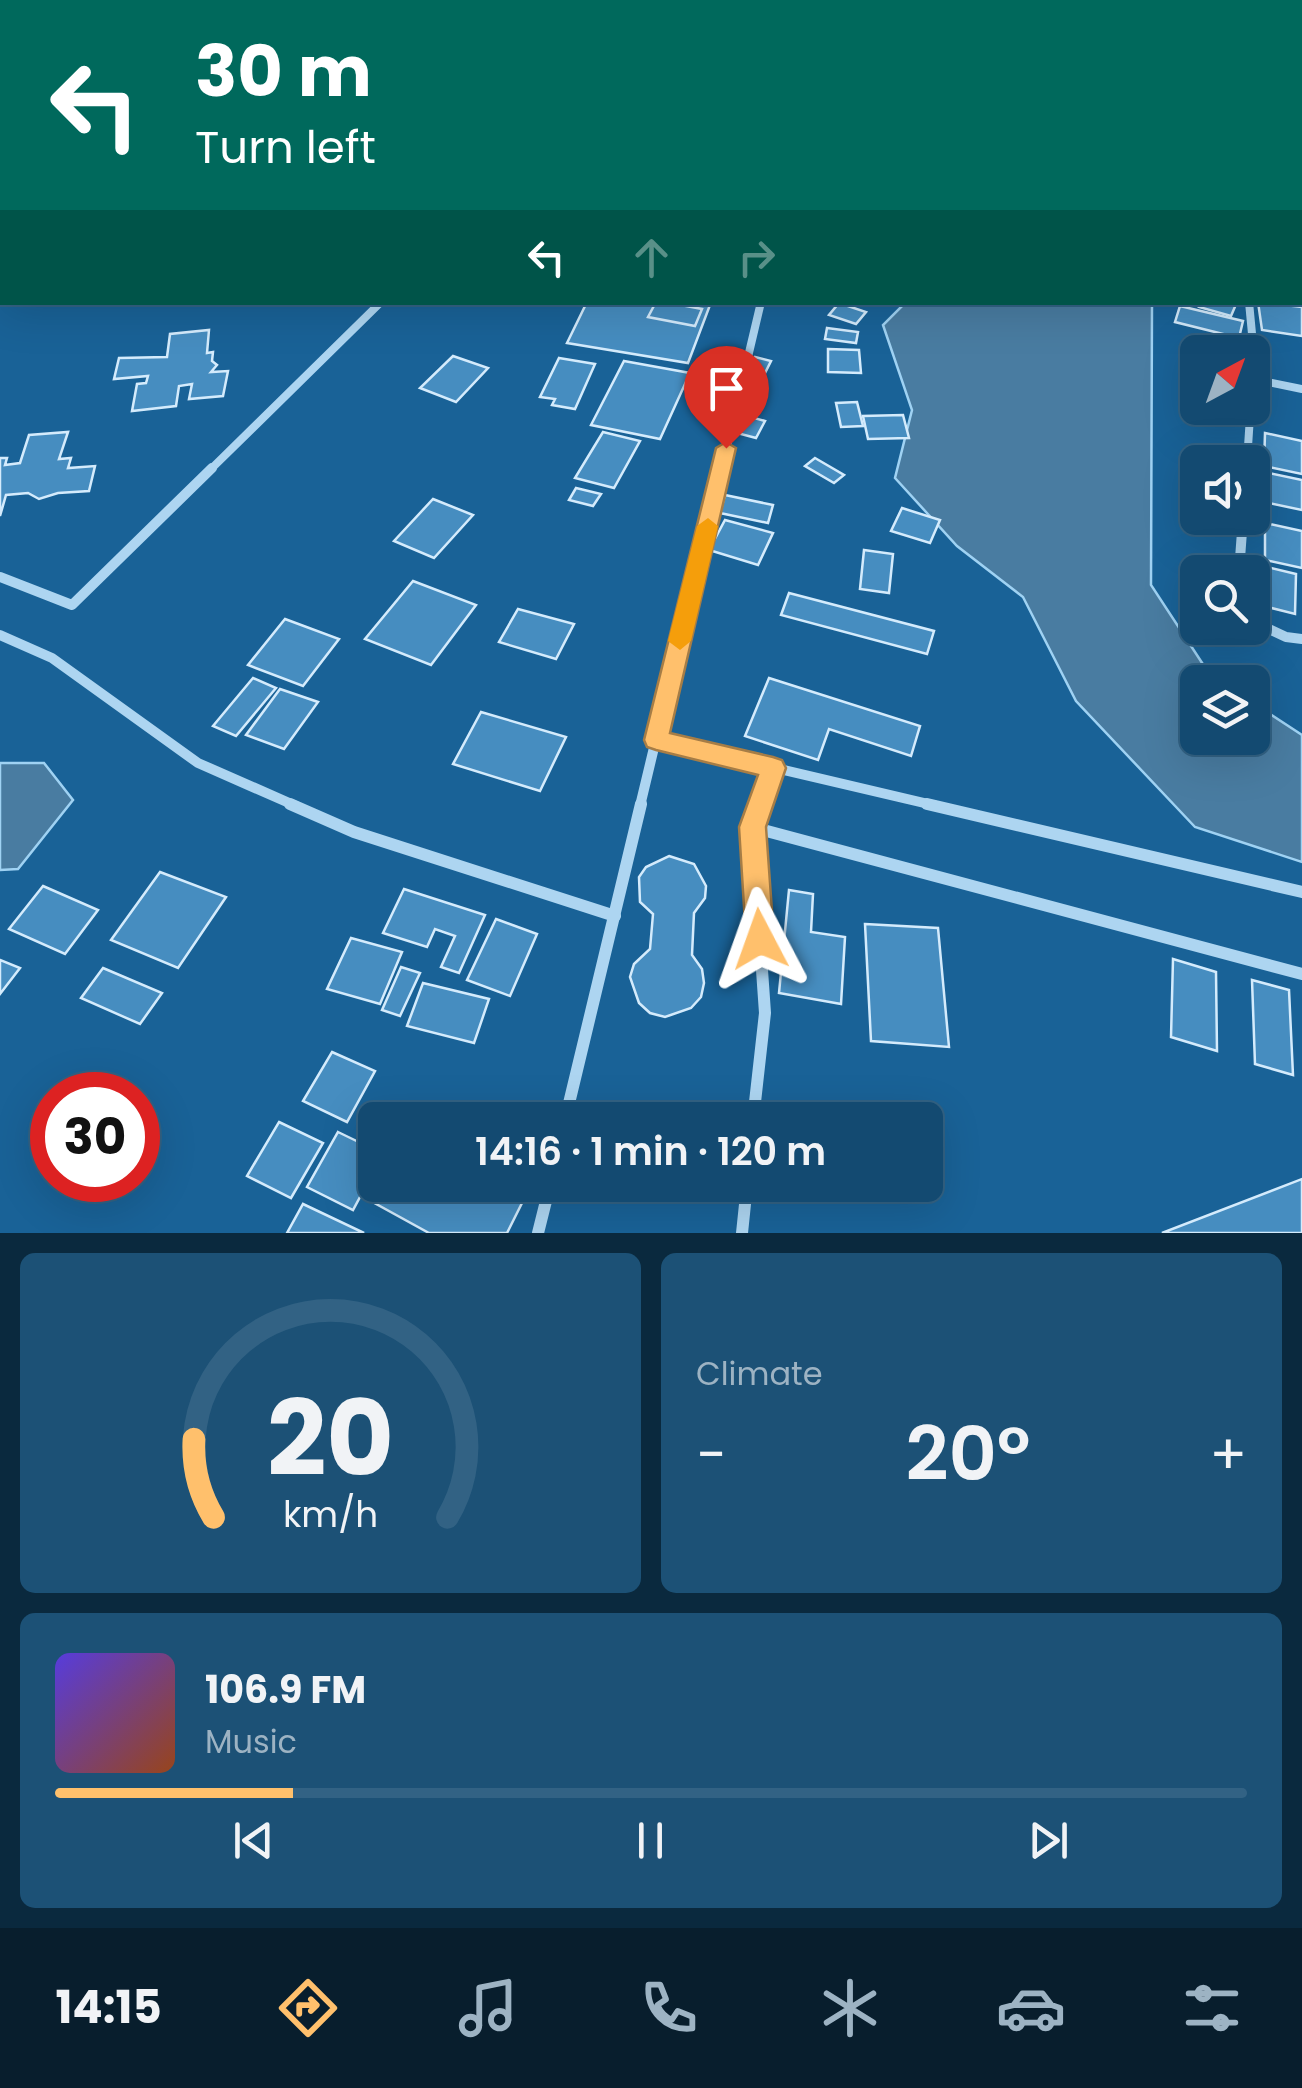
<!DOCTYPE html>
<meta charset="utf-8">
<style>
body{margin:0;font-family:Poppins,sans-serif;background:#1c5176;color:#f1f3f6;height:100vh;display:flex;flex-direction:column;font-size:38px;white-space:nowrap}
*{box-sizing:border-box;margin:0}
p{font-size:32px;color:#9db3c3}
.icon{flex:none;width:55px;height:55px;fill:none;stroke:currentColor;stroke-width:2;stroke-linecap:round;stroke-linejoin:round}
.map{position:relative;height:1233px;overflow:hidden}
.side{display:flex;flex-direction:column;gap:20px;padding:20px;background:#0a293e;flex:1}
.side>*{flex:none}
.guide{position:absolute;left:0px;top:0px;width:1302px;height:305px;box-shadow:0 10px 40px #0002,0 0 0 2px #326284;background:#00695c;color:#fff;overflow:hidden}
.needle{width:65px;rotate:41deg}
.buttons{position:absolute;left:1180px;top:335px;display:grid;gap:20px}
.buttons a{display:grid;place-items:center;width:90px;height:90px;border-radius:15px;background:#134a71;box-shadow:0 10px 40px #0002,0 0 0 2px #326284;font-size:50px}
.speed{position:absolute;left:30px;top:1072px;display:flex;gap:20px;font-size:50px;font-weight:700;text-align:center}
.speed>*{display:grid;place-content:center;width:130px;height:130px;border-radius:50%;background:#134a71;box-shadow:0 10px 40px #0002,0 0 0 2px #326284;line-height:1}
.speed .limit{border:15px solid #d22;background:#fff;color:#111}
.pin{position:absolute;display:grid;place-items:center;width:85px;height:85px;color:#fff;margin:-102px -42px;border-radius:50% 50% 50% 0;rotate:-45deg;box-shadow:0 0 10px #0007}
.pin .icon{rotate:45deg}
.me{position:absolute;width:110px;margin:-55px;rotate:356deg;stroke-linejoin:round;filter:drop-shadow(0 0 8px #0008)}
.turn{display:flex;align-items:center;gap:35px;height:210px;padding:0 30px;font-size:45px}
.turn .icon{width:130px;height:130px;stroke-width:2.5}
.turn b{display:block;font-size:70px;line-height:85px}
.lanes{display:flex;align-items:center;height:95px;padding:0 30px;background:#0003;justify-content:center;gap:50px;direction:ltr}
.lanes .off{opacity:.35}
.big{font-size:75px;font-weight:600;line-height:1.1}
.side .widget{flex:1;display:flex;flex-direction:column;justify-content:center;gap:15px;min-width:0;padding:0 35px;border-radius:15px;background:#1c5176}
.side .dial{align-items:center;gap:0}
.dial svg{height:260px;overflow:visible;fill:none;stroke:#326284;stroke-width:7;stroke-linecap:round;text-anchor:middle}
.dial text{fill:#f1f3f6;stroke:none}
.song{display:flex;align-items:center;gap:30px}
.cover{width:120px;height:120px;border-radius:15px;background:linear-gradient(135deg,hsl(250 70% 55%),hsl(20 70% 35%))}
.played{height:10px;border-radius:5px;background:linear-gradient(90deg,#ffc06c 20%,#326284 20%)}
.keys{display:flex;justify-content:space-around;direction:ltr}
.heat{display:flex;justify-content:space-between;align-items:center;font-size:55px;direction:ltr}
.side .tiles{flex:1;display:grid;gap:20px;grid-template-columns:1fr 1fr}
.widget:last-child{grid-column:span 2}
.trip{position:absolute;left:358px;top:1102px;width:585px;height:100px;border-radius:15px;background:#134a71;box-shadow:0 10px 40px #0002,0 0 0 2px #326284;font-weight:600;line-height:100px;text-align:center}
.dock{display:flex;height:160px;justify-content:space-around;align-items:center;background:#081e2d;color:#9db3c3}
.dock .icon{width:70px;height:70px}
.dock .selected{color:#ffc06c}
.dock b{font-size:45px;color:#f1f3f6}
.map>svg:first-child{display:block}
.water{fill:#497ca1;stroke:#9fd2f3;stroke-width:2.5}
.building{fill:#468dc0;stroke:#d4ebfc;stroke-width:2.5}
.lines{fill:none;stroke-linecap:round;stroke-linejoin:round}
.street-far3{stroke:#add5f1;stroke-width:6}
.street-far2{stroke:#add5f1;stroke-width:8}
.street-far1{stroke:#add5f1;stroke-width:10}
.street{stroke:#add5f1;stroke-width:12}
.route{fill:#ffc06c;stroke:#a67d46;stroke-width:2.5}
.slow{fill:#f59e0b}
</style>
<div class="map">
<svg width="1302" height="1233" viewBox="0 0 1302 1233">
<rect width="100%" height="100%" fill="#196297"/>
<!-- water -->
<g class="water">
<polygon points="905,303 1152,303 1151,585 1210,675 1221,682 1198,682 1198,738 1252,738 1253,703 1302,735 1302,862 1195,827 1076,701 1023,597 957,546 895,478 912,410 883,325"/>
<polygon points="0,763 44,763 73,800 18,869 0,870"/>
</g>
<!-- building -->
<g class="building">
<polygon points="587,302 691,302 710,305 688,363 567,343"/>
<polygon points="656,302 665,302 702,309 695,326 648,317"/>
<polygon points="1201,302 1237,302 1231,316 1199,307"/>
<polygon points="1258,302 1302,307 1302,336 1262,330"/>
<polygon points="839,303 866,312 856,324 829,315"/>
<polygon points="1180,306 1243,321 1239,338 1175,322"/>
<polygon points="827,328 858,332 856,343 825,339"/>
<polygon points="209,330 207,353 213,352 212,361 217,365 211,372 228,371 223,396 189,399 192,384 179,386 176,406 132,411 137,384 146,383 148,376 114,379 119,358 167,357 170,334"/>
<polygon points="1197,336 1240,343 1241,352 1196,352"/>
<polygon points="828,349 859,350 861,373 828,372"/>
<polygon points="453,356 488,368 456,402 420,388"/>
<polygon points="755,357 771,361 764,375 747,371"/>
<polygon points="559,358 595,364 575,409 552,405 555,399 540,397"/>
<polygon points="624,361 690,373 660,439 591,425"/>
<polygon points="857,402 863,426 841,427 836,403"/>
<polygon points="903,415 909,438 868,439 863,416"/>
<polygon points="747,416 765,421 756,438 737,433"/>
<polygon points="68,432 59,459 71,458 68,468 95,466 89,491 58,493 39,499 28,493 6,495 0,516 0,458 7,458 5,465 20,463 29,435"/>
<polygon points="603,432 640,441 614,488 575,478"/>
<polygon points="1265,433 1302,441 1302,474 1264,466"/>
<polygon points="815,458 844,475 834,483 805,466"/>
<polygon points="1264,472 1302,480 1302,510 1264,502"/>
<polygon points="576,488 601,494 593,506 569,500"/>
<polygon points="725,495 773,505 768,523 720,513"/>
<polygon points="433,499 473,515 434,558 394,541"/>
<polygon points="902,508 940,520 930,543 891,531"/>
<polygon points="725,520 773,533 758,565 709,550"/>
<polygon points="1265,523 1302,531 1302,568 1265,560"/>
<polygon points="864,550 893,554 889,593 860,589"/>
<polygon points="1250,563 1296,574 1295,614 1252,603"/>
<polygon points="413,581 476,605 431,665 365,639"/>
<polygon points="789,593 934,631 927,654 781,615"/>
<polygon points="518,609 574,624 556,659 499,642"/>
<polygon points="285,619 339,639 303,686 248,665"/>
<polygon points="253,678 276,688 236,736 213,726"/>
<polygon points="769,678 920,726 911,756 829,729 818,760 745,736"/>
<polygon points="280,689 318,702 284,749 246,735"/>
<polygon points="481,712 566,737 540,791 453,764"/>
<polygon points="669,856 694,864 706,886 705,898 694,913 692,955 702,969 704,983 701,997 691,1008 665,1017 650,1013 639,1003 630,977 634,964 650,949 653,914 640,902 639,877 646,867"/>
<polygon points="160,872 226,897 178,968 111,940"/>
<polygon points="43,886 98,910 65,954 9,929"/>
<polygon points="404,889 485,915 459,973 441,967 455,936 435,929 427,947 383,933"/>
<polygon points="789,890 813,894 811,932 845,937 841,1004 779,993"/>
<polygon points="496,919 537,934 510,996 467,980"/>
<polygon points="865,924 938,928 949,1047 871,1041"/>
<polygon points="351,938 402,952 380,1004 327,989"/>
<polygon points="1173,959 1216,972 1217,1051 1171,1037"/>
<polygon points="0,960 20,968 0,994"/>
<polygon points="401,967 420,973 400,1016 382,1010"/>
<polygon points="103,968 162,993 140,1024 81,998"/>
<polygon points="1252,980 1289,990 1293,1075 1255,1064"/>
<polygon points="423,983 489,999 474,1043 407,1026"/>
<polygon points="332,1052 375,1071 347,1122 303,1101"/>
<polygon points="279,1122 323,1143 291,1198 247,1176"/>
<polygon points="338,1132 375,1150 375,1169 353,1210 307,1187"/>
<polygon points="1302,1179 1302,1233 1162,1233"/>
<polygon points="377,1185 531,1185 507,1233 429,1233 369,1200"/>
<polygon points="303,1204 364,1233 287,1233"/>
</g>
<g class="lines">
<!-- street-far3 -->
<g class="street-far3">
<polyline points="151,0 160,2"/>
<polyline points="465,0 477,2"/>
<polyline points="1055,0 1067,2"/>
<polyline points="184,2 188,0"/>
<polyline points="1086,2 1091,0"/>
<polyline points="1300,52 1302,48"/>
</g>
<!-- street-far2 -->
<g class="street-far2">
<polyline points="1253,379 1302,389"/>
<polyline points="1247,462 1254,355 1249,302"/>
<polyline points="209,471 381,302"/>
<polyline points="721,471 761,302"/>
</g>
<!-- street-far1 -->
<g class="street-far1">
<polyline points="1239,572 1243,518"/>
<polyline points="0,577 72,605 212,468"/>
<polyline points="1252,621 1286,637 1302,639"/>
<polyline points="0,635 52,658 198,763 296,806"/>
<polyline points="656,740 937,806"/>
<polyline points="640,806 721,468"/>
<polyline points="759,806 773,767"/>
</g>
<!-- street -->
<g class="street">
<polyline points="290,804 354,832 615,916"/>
<polyline points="927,804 1302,892"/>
<polyline points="752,827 1302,974"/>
<polyline points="565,1120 641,804"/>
<polyline points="753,1120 765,1013 752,827 760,804"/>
<polyline points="538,1233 550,1185"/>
<polyline points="742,1233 747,1185"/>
</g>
</g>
<!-- route -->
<polygon class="route" points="726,442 736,448 670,733 773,757 782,760 786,768 766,827 774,939 770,948 760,952 750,948 746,939 739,827 758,775 656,750 647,747 644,740 716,448"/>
<!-- slow -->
<polygon class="slow" points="708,518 718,526 691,641 680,650 668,641 697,526"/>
</svg>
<div class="buttons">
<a><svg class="needle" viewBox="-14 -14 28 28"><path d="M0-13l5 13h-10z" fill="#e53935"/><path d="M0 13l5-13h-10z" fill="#9db3c3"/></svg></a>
<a><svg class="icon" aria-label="sound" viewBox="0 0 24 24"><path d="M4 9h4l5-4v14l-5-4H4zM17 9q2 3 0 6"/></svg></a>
<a><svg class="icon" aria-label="search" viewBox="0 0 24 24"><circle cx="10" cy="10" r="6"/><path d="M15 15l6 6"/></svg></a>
<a><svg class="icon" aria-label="layers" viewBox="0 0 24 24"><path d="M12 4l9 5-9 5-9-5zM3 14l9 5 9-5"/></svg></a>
</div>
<div class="speed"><div class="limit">30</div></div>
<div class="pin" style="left:726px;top:448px;background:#d93025"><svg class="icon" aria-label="arrive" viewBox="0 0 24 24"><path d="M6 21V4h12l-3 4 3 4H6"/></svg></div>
<svg class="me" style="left:760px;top:939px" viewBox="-20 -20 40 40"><path d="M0-17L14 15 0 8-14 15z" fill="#ffc06c" stroke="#fff" stroke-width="4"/></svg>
<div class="trip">14:16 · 1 min · 120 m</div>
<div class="guide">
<div class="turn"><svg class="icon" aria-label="left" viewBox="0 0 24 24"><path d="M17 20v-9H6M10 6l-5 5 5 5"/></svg><div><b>30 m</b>Turn left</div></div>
<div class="lanes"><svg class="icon" aria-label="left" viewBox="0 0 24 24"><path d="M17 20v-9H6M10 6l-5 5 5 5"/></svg><svg class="icon off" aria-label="ahead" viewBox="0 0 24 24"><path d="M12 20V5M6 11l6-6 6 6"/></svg><svg class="icon off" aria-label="right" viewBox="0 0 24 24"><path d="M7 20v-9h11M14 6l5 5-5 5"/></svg></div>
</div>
</div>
<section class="side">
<div class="tiles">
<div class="widget dial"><svg viewBox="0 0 100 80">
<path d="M14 69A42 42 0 1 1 86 69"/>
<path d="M14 69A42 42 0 0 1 8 45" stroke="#ffc06c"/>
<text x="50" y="56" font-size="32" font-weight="700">20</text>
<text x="50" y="72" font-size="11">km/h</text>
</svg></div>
<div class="widget"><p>Climate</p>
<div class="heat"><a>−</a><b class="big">20°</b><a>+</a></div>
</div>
<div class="widget">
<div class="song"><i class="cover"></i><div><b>106.9 FM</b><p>Music</p></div></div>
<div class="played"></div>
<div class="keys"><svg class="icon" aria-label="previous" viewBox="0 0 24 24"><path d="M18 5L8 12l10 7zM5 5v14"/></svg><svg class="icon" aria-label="pause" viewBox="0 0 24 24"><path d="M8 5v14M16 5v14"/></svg><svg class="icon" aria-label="next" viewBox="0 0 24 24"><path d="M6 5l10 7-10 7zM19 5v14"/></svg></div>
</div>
</div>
</section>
<nav class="dock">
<b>14:15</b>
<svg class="icon selected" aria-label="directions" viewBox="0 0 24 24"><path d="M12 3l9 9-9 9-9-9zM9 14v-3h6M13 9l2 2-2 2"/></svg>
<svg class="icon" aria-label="music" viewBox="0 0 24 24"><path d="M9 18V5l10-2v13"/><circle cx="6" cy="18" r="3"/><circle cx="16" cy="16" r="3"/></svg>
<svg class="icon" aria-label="phone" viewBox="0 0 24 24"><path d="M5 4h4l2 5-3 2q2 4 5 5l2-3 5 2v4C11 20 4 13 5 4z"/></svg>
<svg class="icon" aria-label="climate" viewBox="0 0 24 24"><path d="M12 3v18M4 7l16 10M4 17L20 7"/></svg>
<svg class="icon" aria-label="car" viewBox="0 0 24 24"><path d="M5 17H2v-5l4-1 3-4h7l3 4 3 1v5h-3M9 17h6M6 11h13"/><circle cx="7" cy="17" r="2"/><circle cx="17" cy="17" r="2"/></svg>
<svg class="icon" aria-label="filters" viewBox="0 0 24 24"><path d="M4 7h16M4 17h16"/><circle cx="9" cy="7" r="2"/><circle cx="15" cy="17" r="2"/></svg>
</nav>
